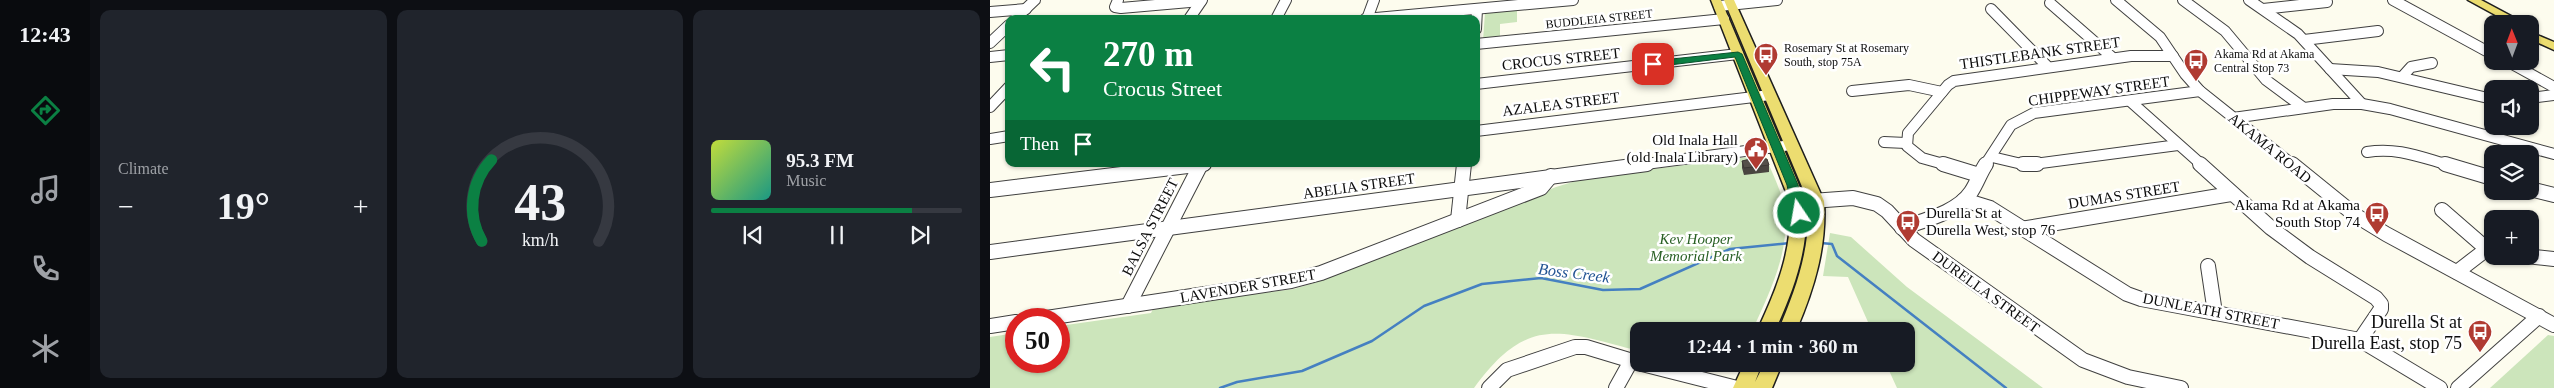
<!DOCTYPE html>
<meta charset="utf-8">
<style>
body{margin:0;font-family:"Times New Roman",serif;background:#20242c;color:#f1f3f6;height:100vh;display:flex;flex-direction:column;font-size:19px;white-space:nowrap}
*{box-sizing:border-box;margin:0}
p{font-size:16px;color:#9ea1a6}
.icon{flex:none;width:28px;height:28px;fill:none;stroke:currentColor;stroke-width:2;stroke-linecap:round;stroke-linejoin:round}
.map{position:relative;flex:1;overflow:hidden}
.sheet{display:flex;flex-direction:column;gap:10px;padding:10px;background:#0d0f14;width:900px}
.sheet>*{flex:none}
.hud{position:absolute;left:15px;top:15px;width:475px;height:152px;border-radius:10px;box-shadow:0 1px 4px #0004;background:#0b8043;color:#fff;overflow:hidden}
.needle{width:32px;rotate:359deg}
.fabs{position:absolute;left:1494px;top:15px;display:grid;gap:10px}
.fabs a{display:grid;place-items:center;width:55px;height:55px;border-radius:10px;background:#171b24;box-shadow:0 1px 4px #0004;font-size:25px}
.speed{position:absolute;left:15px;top:308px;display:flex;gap:10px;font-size:25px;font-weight:700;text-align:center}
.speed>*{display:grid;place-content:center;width:65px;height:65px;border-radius:50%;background:#171b24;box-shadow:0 1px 4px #0004;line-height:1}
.speed .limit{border:8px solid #d22;background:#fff;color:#111}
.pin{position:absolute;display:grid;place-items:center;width:42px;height:42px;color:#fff;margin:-21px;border-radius:10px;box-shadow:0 2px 8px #0006}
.me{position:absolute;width:55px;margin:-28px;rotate:348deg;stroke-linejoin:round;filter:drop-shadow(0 0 4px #0008)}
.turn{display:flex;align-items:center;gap:18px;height:105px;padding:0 15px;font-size:22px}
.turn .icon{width:65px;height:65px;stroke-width:2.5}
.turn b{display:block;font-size:35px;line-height:42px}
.then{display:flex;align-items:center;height:48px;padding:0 15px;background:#0003;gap:10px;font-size:19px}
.big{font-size:38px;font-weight:700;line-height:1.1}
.sheet .tile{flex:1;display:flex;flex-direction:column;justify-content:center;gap:8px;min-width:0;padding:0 18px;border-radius:10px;background:#20242c}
.sheet .dial{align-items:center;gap:0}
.dial svg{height:130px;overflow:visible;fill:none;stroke:#363941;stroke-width:7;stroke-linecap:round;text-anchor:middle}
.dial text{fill:#f1f3f6;stroke:none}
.song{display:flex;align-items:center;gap:15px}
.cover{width:60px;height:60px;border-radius:8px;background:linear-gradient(135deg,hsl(70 70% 55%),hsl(170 70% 35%))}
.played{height:5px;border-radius:2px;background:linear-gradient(90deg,#0b8043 80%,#363941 80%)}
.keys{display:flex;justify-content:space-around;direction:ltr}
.heat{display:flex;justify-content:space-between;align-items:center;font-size:28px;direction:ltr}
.sheet .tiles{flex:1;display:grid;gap:10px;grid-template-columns:repeat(3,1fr)}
.trip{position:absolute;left:640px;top:322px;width:285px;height:50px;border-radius:10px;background:#171b24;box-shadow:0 1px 4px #0004;font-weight:700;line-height:50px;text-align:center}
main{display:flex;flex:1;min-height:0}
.dock{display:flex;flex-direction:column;width:90px;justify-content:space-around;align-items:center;background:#090b0e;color:#9ea1a6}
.dock .icon{width:35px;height:35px}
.dock .on{color:#0b8043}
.dock b{font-size:22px;color:#f1f3f6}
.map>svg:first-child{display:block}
.green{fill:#cce5bb}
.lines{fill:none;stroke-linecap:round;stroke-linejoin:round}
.stream{stroke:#4580c1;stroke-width:2.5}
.minor-far1-casing{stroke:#404040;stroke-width:12}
.minor-casing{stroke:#404040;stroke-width:16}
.major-casing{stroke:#1e1e1e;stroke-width:3}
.minor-far1{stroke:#fff;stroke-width:10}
.minor{stroke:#fff;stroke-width:14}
.major{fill:#ecdd70;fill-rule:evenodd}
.wall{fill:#494540}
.building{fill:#55504a;stroke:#3c3834}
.route{fill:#0b8043;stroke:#07532c}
.labels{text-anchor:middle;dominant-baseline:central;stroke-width:5;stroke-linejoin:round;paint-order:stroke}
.far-street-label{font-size:12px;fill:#0d0d0d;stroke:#fff}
.far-poi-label{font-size:12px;fill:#0d0d0d;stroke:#fff;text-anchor:start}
.street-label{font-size:15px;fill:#0d0d0d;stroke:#fff}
.poi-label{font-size:15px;fill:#0d0d0d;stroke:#fff;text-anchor:end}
.park-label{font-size:15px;font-style:italic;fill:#285f23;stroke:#fff}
.water-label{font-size:16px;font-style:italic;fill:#225493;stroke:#fff}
.near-poi-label{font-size:18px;fill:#0d0d0d;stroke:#fff;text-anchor:end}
</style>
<main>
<nav class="dock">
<b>12:43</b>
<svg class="icon on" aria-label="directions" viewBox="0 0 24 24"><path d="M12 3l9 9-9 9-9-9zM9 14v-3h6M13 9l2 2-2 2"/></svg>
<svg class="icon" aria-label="music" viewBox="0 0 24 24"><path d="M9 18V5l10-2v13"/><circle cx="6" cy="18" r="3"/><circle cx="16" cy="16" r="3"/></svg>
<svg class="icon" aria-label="phone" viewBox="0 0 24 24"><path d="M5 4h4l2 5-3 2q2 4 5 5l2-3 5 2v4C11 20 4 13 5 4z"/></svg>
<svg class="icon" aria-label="climate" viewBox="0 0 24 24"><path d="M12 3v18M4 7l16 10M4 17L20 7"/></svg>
</nav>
<section class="sheet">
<div class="tiles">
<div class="tile"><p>Climate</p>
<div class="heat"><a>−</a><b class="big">19°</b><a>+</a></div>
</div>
<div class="tile dial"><svg viewBox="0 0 100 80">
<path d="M14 69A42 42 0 1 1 86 69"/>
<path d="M14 69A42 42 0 0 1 20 19" stroke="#0b8043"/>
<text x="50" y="56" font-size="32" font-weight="700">43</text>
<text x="50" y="72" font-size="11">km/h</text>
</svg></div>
<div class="tile">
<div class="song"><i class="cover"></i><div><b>95.3 FM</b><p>Music</p></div></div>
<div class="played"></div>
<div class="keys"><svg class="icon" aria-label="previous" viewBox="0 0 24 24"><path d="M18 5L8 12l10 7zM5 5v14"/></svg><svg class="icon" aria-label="pause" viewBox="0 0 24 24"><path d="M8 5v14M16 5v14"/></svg><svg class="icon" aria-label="next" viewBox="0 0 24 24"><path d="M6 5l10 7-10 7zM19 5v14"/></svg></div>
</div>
</div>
</section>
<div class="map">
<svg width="1564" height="388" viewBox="0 0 1564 388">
<rect width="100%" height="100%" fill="#fdfcee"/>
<!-- green -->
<g class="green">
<polygon points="527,9 527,22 510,24 510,39 493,41 495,12"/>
<path d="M775,155C780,169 788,183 792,198C805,242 780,292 762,331H649V351C570,331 538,314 484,388H0V337L26,333V361H69V326L161,313L164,307L304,289L327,282L566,187L599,177Z"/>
<polygon points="840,233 861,237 917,287 1053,388 907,388 896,364 916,364 916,331 882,331 858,277 833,276"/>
<polygon points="1558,335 1564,336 1564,388 1500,388"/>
</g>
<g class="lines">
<!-- stream -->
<g class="stream">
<polyline points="831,243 842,244 847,256 1016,388"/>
<polyline points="230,388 247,382 312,371 382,341 434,306 492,284 551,278 613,290 650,289 740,249 800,243"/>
</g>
<defs>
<g id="minor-far1">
<polyline points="128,0 125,7 131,8 211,1"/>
<polyline points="1126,0 1170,37 1195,74 1210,91 1303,165"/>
<polyline points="1193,0 1235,31 1276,80 1314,108"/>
<polyline points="1259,0 1308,34 1372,104"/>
<polyline points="1403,0 1502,54"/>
<polyline points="1060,3 1123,58"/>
<polyline points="729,6 787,0"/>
<polyline points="1001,9 1057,66"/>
<polyline points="1273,9 1337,2"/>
<polyline points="0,12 36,9"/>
<polyline points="25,19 45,0"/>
<polyline points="199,19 212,0"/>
<polyline points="286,19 296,0"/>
<polyline points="375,19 583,0"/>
<polyline points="377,19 384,0"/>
<polyline points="486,29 487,9"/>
<polyline points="1314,40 1388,31"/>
<polyline points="0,43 19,25"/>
<polyline points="486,44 734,19"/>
<polyline points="0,57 19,55"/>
<polyline points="1517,61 1564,87"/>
<polyline points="1340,69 1388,72 1502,99"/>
<polyline points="1412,77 1421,67 1442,63"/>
<polyline points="486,84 748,54"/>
<polyline points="862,91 919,85 952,92"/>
<polyline points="1540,98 1564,95"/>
<polyline points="1140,101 1212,165"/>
<polyline points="0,107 19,87"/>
<polyline points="1243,118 1343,104 1372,104 1400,109 1564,154"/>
<polyline points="486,131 780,95"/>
<polyline points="0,139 19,136"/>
<polyline points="894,142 916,143"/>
<path d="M1377,152C1407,147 1430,157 1459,165"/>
<polyline points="1002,157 1036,165 1188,145"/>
<polyline points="204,165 216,164"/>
<polyline points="648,165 801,145"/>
<polyline points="957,165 932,158 917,146 918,133 958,85 964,81 1141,56 1183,56"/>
<polyline points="995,165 1021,125 1044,113 1210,91"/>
</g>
<g id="minor">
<polyline points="953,164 989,175"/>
<polyline points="1033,164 1047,164"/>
<polyline points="1210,164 1281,228 1320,257 1386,298 1391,304 1391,309 1370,340"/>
<polyline points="1302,164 1365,215 1396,234 1564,325"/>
<polyline points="1455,164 1502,178"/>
<polyline points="1540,189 1564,195"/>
<polyline points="0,190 214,164"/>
<polyline points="974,200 1000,208 1137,294 1151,299 1370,340 1450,388"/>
<polyline points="808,202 863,198 887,204 897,211 924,240 1093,360 1138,377 1191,388"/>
<polyline points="1452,210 1498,250"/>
<polyline points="468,220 474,164"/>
<path d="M912,228C934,220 967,213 981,192C987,183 990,173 996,164"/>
<polyline points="1031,229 1241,194"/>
<polyline points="0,252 657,164"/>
<polyline points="1536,256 1564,259"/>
<polyline points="1218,266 1225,313"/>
<polyline points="1467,272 1493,252 1502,250"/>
<polyline points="138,306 211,164"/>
<polyline points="50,319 301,281 331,273 551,188 561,176"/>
<polyline points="0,326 26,322"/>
<polyline points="652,364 747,388"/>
<polyline points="499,388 517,370 585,347 596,347 649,363"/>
<polyline points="626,388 641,361"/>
<polyline points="1468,388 1549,316"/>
</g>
<g id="major">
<path d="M721,0H731L816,202C819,249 804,289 785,331H767C787,289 803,249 800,202Z"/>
<path d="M734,0H744L834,201C837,247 824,289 806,331H788C806,289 821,248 818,201Z"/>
<polygon points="1478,0 1491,0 1536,24 1522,24"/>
<polygon points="1540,32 1564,42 1564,50 1540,39"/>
<polygon points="754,364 772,364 765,382 774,364 792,364 782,388 743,388"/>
</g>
</defs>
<!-- minor-far1 casing -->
<use href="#minor-far1" class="minor-far1-casing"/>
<!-- minor casing -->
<use href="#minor" class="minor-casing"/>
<!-- major casing -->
<use href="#major" class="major-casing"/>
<!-- minor-far1 -->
<use href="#minor-far1" class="minor-far1"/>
<!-- minor -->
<use href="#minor" class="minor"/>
<!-- major -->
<use href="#major" class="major"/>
</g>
<!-- wall -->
<polygon class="wall" points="752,161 779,165 779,172 754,175 752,168"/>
<!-- building -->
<polygon class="building" points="764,158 777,159 779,165 754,168 752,161"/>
<!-- route -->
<polygon class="route" points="748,52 752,54 808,185 815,213 813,215 809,216 803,213 797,185 745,57 663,67 658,64 663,61"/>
<!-- icons -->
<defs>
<symbol id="bus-pin" viewBox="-11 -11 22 30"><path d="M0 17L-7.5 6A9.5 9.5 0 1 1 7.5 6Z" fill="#b03b32" stroke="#fff"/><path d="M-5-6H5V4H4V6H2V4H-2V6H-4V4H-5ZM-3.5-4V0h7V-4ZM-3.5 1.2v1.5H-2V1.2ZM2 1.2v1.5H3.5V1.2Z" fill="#fff"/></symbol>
<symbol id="civic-pin" viewBox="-11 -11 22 30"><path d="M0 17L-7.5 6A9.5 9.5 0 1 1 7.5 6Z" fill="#b03b32" stroke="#fff"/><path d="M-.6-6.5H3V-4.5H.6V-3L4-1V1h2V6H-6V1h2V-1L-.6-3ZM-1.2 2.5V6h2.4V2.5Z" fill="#fff"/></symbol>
</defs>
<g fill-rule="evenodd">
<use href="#bus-pin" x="762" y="41" width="28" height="38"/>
<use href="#bus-pin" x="1192" y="47" width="28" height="38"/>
<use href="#civic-pin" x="752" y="135" width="28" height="38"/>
<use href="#bus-pin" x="1373" y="200" width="28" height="38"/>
<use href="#bus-pin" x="904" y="208" width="28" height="38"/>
<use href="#bus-pin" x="1476" y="318" width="28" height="38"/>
</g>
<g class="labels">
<!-- far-street labels -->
<g class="far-street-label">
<text transform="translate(609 19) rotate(-6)">BUDDLEIA STREET</text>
</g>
<!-- far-poi labels -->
<g class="far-poi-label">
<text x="794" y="48">Rosemary St at Rosemary<tspan x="794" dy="14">South, stop 75A</tspan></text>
<text x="1224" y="54">Akama Rd at Akama<tspan x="1224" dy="14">Central Stop 73</tspan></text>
</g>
<!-- street labels -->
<g class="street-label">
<text transform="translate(1050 53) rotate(-8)">THISTLEBANK STREET</text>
<text transform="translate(571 59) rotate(-6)">CROCUS STREET</text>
<text transform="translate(1109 91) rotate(-8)">CHIPPEWAY STREET</text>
<text transform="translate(571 104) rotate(-7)">AZALEA STREET</text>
<text transform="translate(1280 148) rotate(39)">AKAMA ROAD</text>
<text transform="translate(369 186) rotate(-8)">ABELIA STREET</text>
<text transform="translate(1134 195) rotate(-9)">DUMAS STREET</text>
<text transform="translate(160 227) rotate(-63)">BALSA STREET</text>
<text transform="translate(258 286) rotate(-10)">LAVENDER STREET</text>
<text transform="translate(996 292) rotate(36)">DURELLA STREET</text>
<text transform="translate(1221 311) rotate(11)">DUNLEATH STREET</text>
</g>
<!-- poi labels -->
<g class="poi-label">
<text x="748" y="140">Old Inala Hall<tspan x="748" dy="17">(old Inala Library)</tspan></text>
<text x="1370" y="205">Akama Rd at Akama<tspan x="1370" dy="17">South Stop 74</tspan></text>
<text x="936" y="213" text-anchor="start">Durella St at<tspan x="936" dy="17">Durella West, stop 76</tspan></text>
</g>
<!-- park labels -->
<g class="park-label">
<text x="706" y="239">Kev Hooper<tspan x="706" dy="17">Memorial Park</tspan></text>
</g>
<!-- water labels -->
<g class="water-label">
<text transform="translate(584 273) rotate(7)">Boss Creek</text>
</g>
<!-- near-poi labels -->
<g class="near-poi-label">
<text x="1472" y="322">Durella St at<tspan x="1472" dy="21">Durella East, stop 75</tspan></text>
</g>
</g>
</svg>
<div class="fabs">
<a><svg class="needle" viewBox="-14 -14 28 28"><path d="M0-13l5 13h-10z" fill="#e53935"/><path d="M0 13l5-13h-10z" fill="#9ea1a6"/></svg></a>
<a><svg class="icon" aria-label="sound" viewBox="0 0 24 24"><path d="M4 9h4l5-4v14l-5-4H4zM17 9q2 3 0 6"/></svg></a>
<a><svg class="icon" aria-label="layers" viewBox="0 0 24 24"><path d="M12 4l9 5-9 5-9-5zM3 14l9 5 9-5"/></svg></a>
<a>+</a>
</div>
<div class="speed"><div class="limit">50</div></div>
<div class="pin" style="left:663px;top:64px;background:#d93025"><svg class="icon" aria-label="arrive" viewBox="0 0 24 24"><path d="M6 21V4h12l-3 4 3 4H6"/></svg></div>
<svg class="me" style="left:809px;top:213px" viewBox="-20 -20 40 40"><circle r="17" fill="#0b8043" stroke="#fff" stroke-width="3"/><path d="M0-11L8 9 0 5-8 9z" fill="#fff"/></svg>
<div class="trip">12:44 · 1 min · 360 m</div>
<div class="hud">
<div class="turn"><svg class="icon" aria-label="left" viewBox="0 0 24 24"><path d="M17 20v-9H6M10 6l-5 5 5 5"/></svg><div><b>270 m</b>Crocus Street</div></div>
<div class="then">Then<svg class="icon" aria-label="arrive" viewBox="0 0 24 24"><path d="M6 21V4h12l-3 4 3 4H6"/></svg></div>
</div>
</div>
</main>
